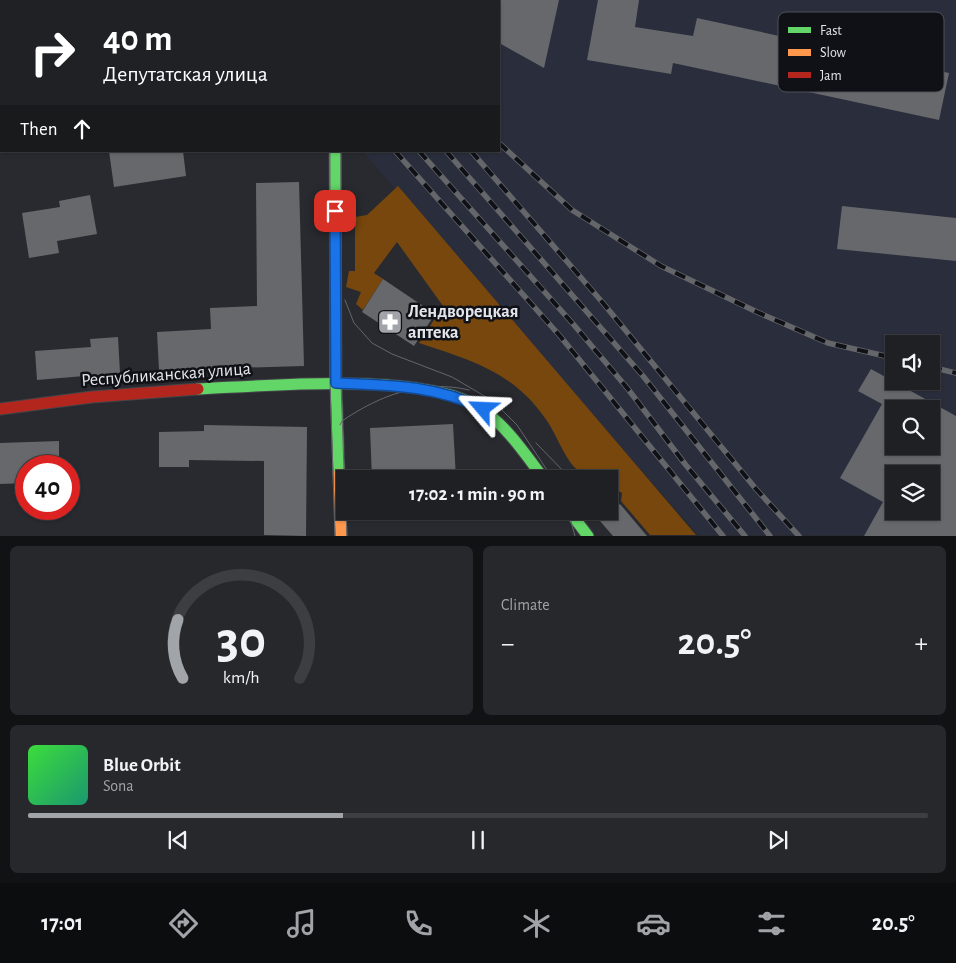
<!DOCTYPE html>
<meta charset="utf-8">
<style>
body{margin:0;font-family:"Alegreya Sans",sans-serif;background:#26282b;color:#f1f3f6;height:100vh;display:flex;flex-direction:column;font-size:19px;white-space:nowrap}
*{box-sizing:border-box;margin:0}
p{font-size:16px;color:#a1a3a6}
.icon{flex:none;width:28px;height:28px;fill:none;stroke:currentColor;stroke-width:2;stroke-linecap:round;stroke-linejoin:round}
.map{position:relative;height:536px;overflow:hidden}
.side{display:flex;flex-direction:column;gap:10px;padding:10px;background:#101213;flex:1}
.side>*{flex:none}
.hud{position:absolute;left:0px;top:0px;width:500px;height:152px;box-shadow:0 1px 4px #0004,0 0 0 1px #3c3e41;background:#202124;color:#fff;overflow:hidden}
.buttons{position:absolute;left:885px;top:335px;display:grid;gap:10px}
.buttons a{display:grid;place-items:center;width:55px;height:55px;border-radius:0px;background:#1e2023;box-shadow:0 1px 4px #0004,0 0 0 1px #3c3e41;font-size:25px}
.speed{position:absolute;left:15px;top:455px;display:flex;gap:10px;font-size:25px;font-weight:700;text-align:center}
.speed>*{display:grid;place-content:center;width:65px;height:65px;border-radius:50%;background:#1e2023;box-shadow:0 1px 4px #0004,0 0 0 1px #3c3e41;line-height:1}
.speed .limit{border:8px solid #d22;background:#fff;color:#111}
.pin{position:absolute;display:grid;place-items:center;width:42px;height:42px;color:#fff;margin:-21px;border-radius:10px;box-shadow:0 2px 8px #0006}
.me{position:absolute;width:55px;margin:-28px;rotate:296deg;stroke-linejoin:round;filter:drop-shadow(0 0 4px #0008)}
.turn{display:flex;align-items:center;gap:18px;height:105px;padding:0 20px;font-size:22px}
.turn .icon{width:65px;height:65px;stroke-width:2.5}
.turn b{display:block;font-size:35px;line-height:42px}
.then{display:flex;align-items:center;height:48px;padding:0 20px;background:#0003;gap:10px;font-size:19px}
.big{font-size:38px;font-weight:700;line-height:1.1}
.side .tile{flex:1;display:flex;flex-direction:column;justify-content:center;gap:8px;min-width:0;padding:0 18px;border-radius:8px;background:#26282b}
.side .dial{align-items:center;gap:0}
.dial svg{height:130px;overflow:visible;fill:none;stroke:#3c3e41;stroke-width:7;stroke-linecap:round;text-anchor:middle}
.dial text{fill:#f1f3f6;stroke:none}
.song{display:flex;align-items:center;gap:15px}
.cover{width:60px;height:60px;border-radius:8px;background:linear-gradient(135deg,hsl(120 70% 55%),hsl(160 70% 35%))}
.played{height:5px;border-radius:2px;background:linear-gradient(90deg,#a1a4a9 35%,#3c3e41 35%)}
.keys{display:flex;justify-content:space-around;direction:ltr}
.heat{display:flex;justify-content:space-between;align-items:center;font-size:28px;direction:ltr}
.side .tiles{flex:1;display:grid;gap:10px;grid-template-columns:1fr 1fr}
.tile:last-child{grid-column:span 2}
.trip{position:absolute;left:336px;top:470px;width:282px;height:50px;border-radius:0px;background:#1e2023;box-shadow:0 1px 4px #0004,0 0 0 1px #3c3e41;font-weight:700;line-height:50px;text-align:center}
.dock{display:flex;height:80px;justify-content:space-around;align-items:center;background:#0c0d0e;color:#a1a3a6}
.dock .icon{width:35px;height:35px}
.dock .on{color:#a1a4a9}
.dock b{font-size:22px;color:#f1f3f6}
.map>svg:first-child{display:block}
.built{fill:#2a2e3c;fill-rule:evenodd}
.green{fill:#472a0b}
.forest{fill:#77470e}
.building{fill:#66686c;fill-rule:evenodd}
.lines{fill:none;stroke-linecap:round;stroke-linejoin:round}
.lane-casing{stroke:#444549;stroke-width:16}
.street-casing{stroke:#444549;stroke-width:28}
.fast-casing{stroke:#444549;stroke-width:13}
.slow-casing{stroke:#444549;stroke-width:13}
.jam-casing{stroke:#444549;stroke-width:13}
.lane{stroke:#5d5e62;stroke-width:14}
.street{stroke:#5d5e62;stroke-width:26}
.fast{stroke:#63d668;stroke-width:11}
.slow{stroke:#ff974d;stroke-width:11}
.jam{stroke:#b3261e;stroke-width:11}
.tram{stroke:#64666a;stroke-width:1}
.rail-casing{stroke:#64666a;stroke-width:5.5}
.rail{stroke:#101116;stroke-width:4;stroke-dasharray:11;stroke-linecap:butt}
.route-casing{stroke:#114b97;stroke-width:12}
.route{stroke:#1a73e8;stroke-width:9}
.labels{text-anchor:middle;dominant-baseline:central;stroke-width:5;stroke-linejoin:round;paint-order:stroke}
.poi-label{font-size:18px;font-weight:bold;fill:#e2e5eb;stroke:#101116;text-anchor:start}
.street-label{font-size:18px;fill:#e2e5eb;stroke:#101116}
.key{fill:#101116;stroke:#4f5156;stroke-width:1}
.key-label{font-size:14px;fill:#e2e5eb}
</style>
<div class="map">
<svg width="956" height="536" viewBox="0 0 956 536">
<rect width="100%" height="100%" fill="#282a2f"/>
<!-- built -->
<path class="built" d="M229,0H956V535H698L362,151H499V1ZM894,344H931V381H894ZM894,409H931V446H894ZM894,474H931V511H894Z"/>
<!-- green -->
<polygon class="green" points="0,0 197,0 199,1 1,1 1,24"/>
<!-- forest -->
<path class="forest" d="M398,186L696,535H650L621,501L622,493L611,487L610,479L605,478L604,472H581L574,467C562,453 556,433 545,418C512,371 470,360 419,343L443,306L397,242L374,273L383,279L363,310L356,304L361,292L346,287L349,271H355V217L367,215Z"/>
<!-- building -->
<g class="building">
<polygon points="499,0 559,0 544,68 499,43"/>
<polygon points="598,0 639,0 635,27 693,36 697,18 949,73 939,120 673,63 671,74 587,60"/>
<polygon points="109,151 183,151 186,176 114,187"/>
<polygon points="299,182 304,366 159,370 157,332 211,329 210,308 257,306 256,183"/>
<polygon points="90,195 97,234 57,241 59,253 29,258 22,213 60,207 59,201"/>
<polygon points="842,206 956,218 956,261 837,249"/>
<polygon points="383,279 435,314 414,346 362,312"/>
<polygon points="118,337 120,373 37,380 35,351 91,347 90,339"/>
<path d="M871,369L956,416V536H864L883,502L840,478L882,404L858,391ZM894,409H931V446H894ZM894,474H931V511H894Z"/>
<polygon points="453,424 456,479 372,479 370,428"/>
<polygon points="204,425 307,427 306,536 264,535 264,461 189,460 189,467 159,467 159,432 204,431"/>
<polygon points="59,441 59,466 26,466 26,483 0,484 0,443"/>
<polygon points="620,504 647,536 613,536 600,521"/>
</g>
<g class="lines">
<defs>
<polyline id="lane" points="0,119 1,118"/>
<polyline id="street" points="0,23 1,24"/>
<g id="fast">
<polyline points="335,151 336,383 339,474"/>
<path d="M198,389C267,386 425,371 480,408C507,426 525,454 544,479"/>
<polyline points="569,511 588,536"/>
</g>
<g id="slow">
<polyline points="335,0 335,1"/>
<polyline points="339,474 341,536"/>
</g>
<polyline id="jam" points="0,409 92,397 198,389"/>
</defs>
<!-- lane casing -->
<use href="#lane" class="lane-casing"/>
<!-- street casing -->
<use href="#street" class="street-casing"/>
<!-- fast casing -->
<use href="#fast" class="fast-casing"/>
<!-- slow casing -->
<use href="#slow" class="slow-casing"/>
<!-- jam casing -->
<use href="#jam" class="jam-casing"/>
<!-- lane -->
<use href="#lane" class="lane"/>
<!-- street -->
<use href="#street" class="street"/>
<!-- fast -->
<use href="#fast" class="fast"/>
<!-- slow -->
<use href="#slow" class="slow"/>
<!-- jam -->
<use href="#jam" class="jam"/>
<!-- tram -->
<g class="tram">
<polyline points="330,1 330,0"/>
<polyline points="341,1 341,0"/>
<polyline points="330,151 330,383 335,536"/>
<polyline points="341,151 341,383 345,500"/>
<polyline points="345,300 354,323 372,343 392,354 452,377 493,401 517,425 553,479"/>
<path d="M340,425L342,421C380,395 423,379 469,390"/>
<polyline points="536,443 571,479"/>
<polyline points="346,511 347,536"/>
<polyline points="568,511 575,536"/>
</g>
<defs>
<g id="rail">
<polyline points="249,0 250,1"/>
<polyline points="278,0 280,1"/>
<polyline points="307,0 308,1"/>
<polyline points="336,0 337,1"/>
<polyline points="348,0 349,1"/>
<polyline points="499,143 572,210 661,266 757,312 828,343 894,358"/>
<polyline points="395,151 560,336 723,536"/>
<polyline points="419,151 574,325 628,389 685,464 745,536"/>
<polyline points="446,151 643,376 770,536"/>
<polyline points="471,151 603,303 756,489 799,536"/>
<polyline points="931,367 956,373"/>
</g>
</defs>
<!-- rail casing -->
<use href="#rail" class="rail-casing"/>
<!-- rail -->
<use href="#rail" class="rail"/>
</g>
<g class="lines">
<defs>
<path id="route" d="M335,211L336,383C386,385 437,385 483,409"/>
</defs>
<!-- route casing -->
<use href="#route" class="route-casing"/>
<!-- route -->
<use href="#route" class="route"/>
</g>
<!-- icons -->
<defs>
<symbol id="pharmacy-square" viewBox="-11 -11 22 22"><rect x="-9" y="-9" width="18" height="18" rx="4" fill="#a1a4a9" stroke="#101116"/><path d="M-2-6h4v4h4v4h-4v4h-4v-4h-4v-4h4Z" fill="#fff"/></symbol>
</defs>
<g fill-rule="evenodd">
<use href="#pharmacy-square" x="376" y="308" width="28" height="28"/>
</g>
<g class="labels">
<!-- poi labels -->
<g class="poi-label">
<text x="408" y="312">Лендворецкая<tspan x="408" dy="21">аптека</tspan></text>
</g>
<!-- street labels -->
<g class="street-label">
<text transform="translate(166 375) rotate(-4)">Республиканская улица</text>
</g>
</g>
<!-- legend -->
<rect x="778" y="12" width="166" height="80" rx="8" class="key"/>
<rect x="788" y="27" width="23" height="6" fill="#63d668"/>
<rect x="788" y="49" width="23" height="7" fill="#ff974d"/>
<rect x="788" y="72" width="23" height="6" fill="#b3261e"/>
<g class="key-label">
<text x="820" y="35">Fast</text>
<text x="820" y="57">Slow</text>
<text x="820" y="80">Jam</text>
</g>
</svg>
<div class="buttons">
<a><svg class="icon" aria-label="sound" viewBox="0 0 24 24"><path d="M4 9h4l5-4v14l-5-4H4zM17 9q2 3 0 6"/></svg></a>
<a><svg class="icon" aria-label="search" viewBox="0 0 24 24"><circle cx="10" cy="10" r="6"/><path d="M15 15l6 6"/></svg></a>
<a><svg class="icon" aria-label="layers" viewBox="0 0 24 24"><path d="M12 4l9 5-9 5-9-5zM3 14l9 5 9-5"/></svg></a>
</div>
<div class="speed"><div class="limit">40</div></div>
<div class="pin" style="left:335px;top:211px;background:#d93025"><svg class="icon" aria-label="arrive" viewBox="0 0 24 24"><path d="M6 21V4h12l-3 4 3 4H6"/></svg></div>
<svg class="me" style="left:483px;top:409px" viewBox="-20 -20 40 40"><path d="M0-17L14 15 0 8-14 15z" fill="#1a73e8" stroke="#fff" stroke-width="4"/></svg>
<div class="trip">17:02 · 1 min · 90 m</div>
<div class="hud">
<div class="turn"><svg class="icon" aria-label="right" viewBox="0 0 24 24"><path d="M7 20v-9h11M14 6l5 5-5 5"/></svg><div><b>40 m</b>Депутатская улица</div></div>
<div class="then">Then<svg class="icon" aria-label="ahead" viewBox="0 0 24 24"><path d="M12 20V5M6 11l6-6 6 6"/></svg></div>
</div>
</div>
<section class="side">
<div class="tiles">
<div class="tile dial"><svg viewBox="0 0 100 80">
<path d="M14 69A42 42 0 1 1 86 69"/>
<path d="M14 69A42 42 0 0 1 11 33" stroke="#a1a4a9"/>
<text x="50" y="56" font-size="32" font-weight="700">30</text>
<text x="50" y="72" font-size="11">km/h</text>
</svg></div>
<div class="tile"><p>Climate</p>
<div class="heat"><a>−</a><b class="big">20.5°</b><a>+</a></div>
</div>
<div class="tile">
<div class="song"><i class="cover"></i><div><b>Blue Orbit</b><p>Sona</p></div></div>
<div class="played"></div>
<div class="keys"><svg class="icon" aria-label="previous" viewBox="0 0 24 24"><path d="M18 5L8 12l10 7zM5 5v14"/></svg><svg class="icon" aria-label="pause" viewBox="0 0 24 24"><path d="M8 5v14M16 5v14"/></svg><svg class="icon" aria-label="next" viewBox="0 0 24 24"><path d="M6 5l10 7-10 7zM19 5v14"/></svg></div>
</div>
</div>
</section>
<nav class="dock">
<b>17:01</b>
<svg class="icon on" aria-label="directions" viewBox="0 0 24 24"><path d="M12 3l9 9-9 9-9-9zM9 14v-3h6M13 9l2 2-2 2"/></svg>
<svg class="icon" aria-label="music" viewBox="0 0 24 24"><path d="M9 18V5l10-2v13"/><circle cx="6" cy="18" r="3"/><circle cx="16" cy="16" r="3"/></svg>
<svg class="icon" aria-label="phone" viewBox="0 0 24 24"><path d="M5 4h4l2 5-3 2q2 4 5 5l2-3 5 2v4C11 20 4 13 5 4z"/></svg>
<svg class="icon" aria-label="climate" viewBox="0 0 24 24"><path d="M12 3v18M4 7l16 10M4 17L20 7"/></svg>
<svg class="icon" aria-label="car" viewBox="0 0 24 24"><path d="M5 17H2v-5l4-1 3-4h7l3 4 3 1v5h-3M9 17h6M6 11h13"/><circle cx="7" cy="17" r="2"/><circle cx="17" cy="17" r="2"/></svg>
<svg class="icon" aria-label="filters" viewBox="0 0 24 24"><path d="M4 7h16M4 17h16"/><circle cx="9" cy="7" r="2"/><circle cx="15" cy="17" r="2"/></svg>
<b>20.5°</b>
</nav>
